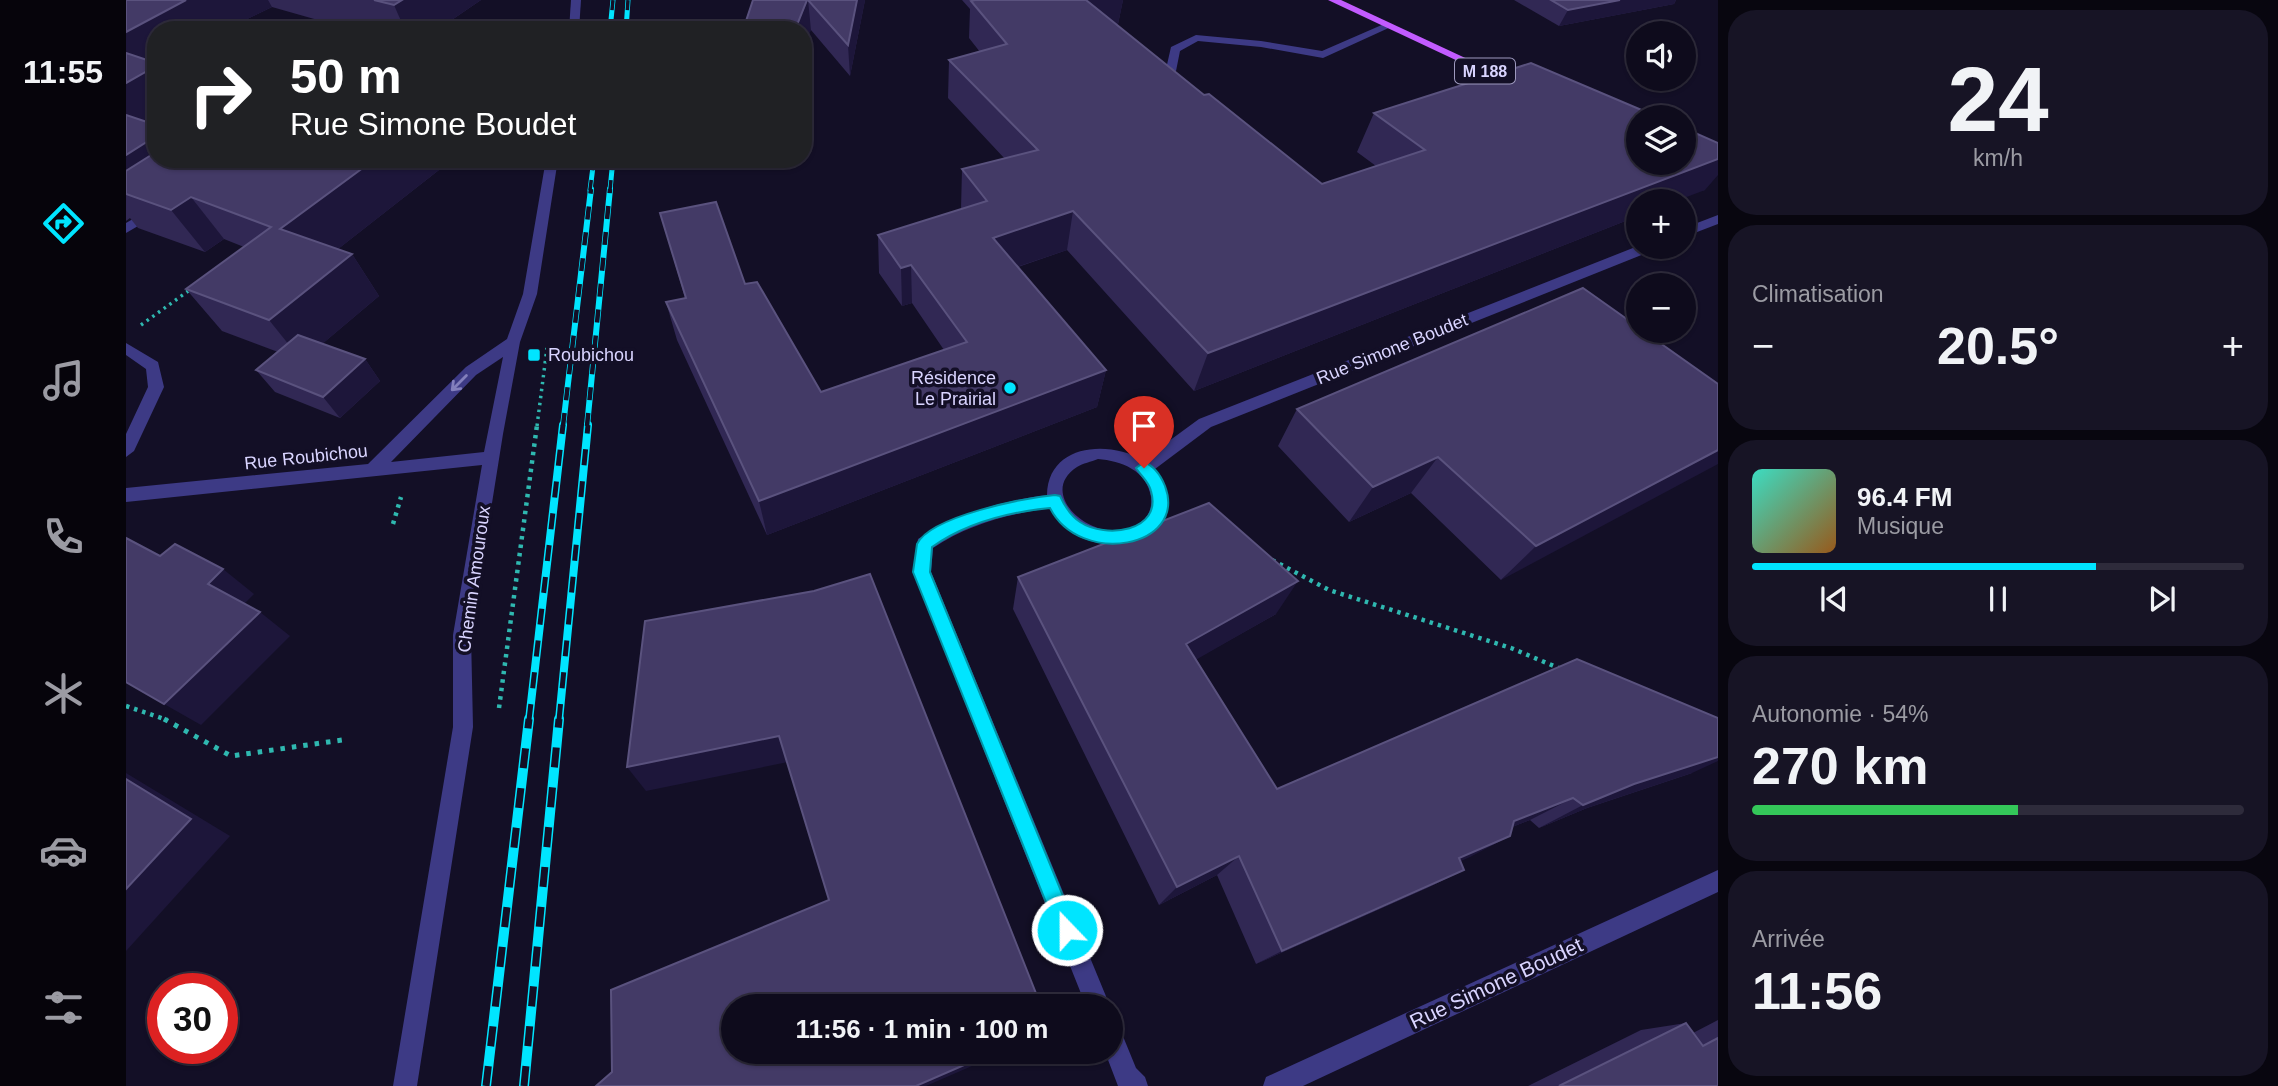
<!DOCTYPE html>
<html lang="fr">
<meta charset="utf-8">
<style>
body{margin:0;font-family:Arial,sans-serif;background:#171425;color:#f1f3f6;height:100vh;display:flex;flex-direction:column;font-size:26px;white-space:nowrap}
*{box-sizing:border-box;margin:0}
p{font-size:23px;color:#9b9ba3}
.icon{flex:none;width:38px;height:38px;fill:none;stroke:currentColor;stroke-width:2;stroke-linecap:round;stroke-linejoin:round}
.map{position:relative;flex:1;overflow:hidden}
.sheet{display:flex;flex-direction:column;gap:10px;padding:10px;background:#08060f;width:560px}
.sheet>*{flex:none}
.guide{position:absolute;left:21px;top:21px;width:665px;height:147px;border-radius:28px;box-shadow:0 2px 5px #0004,0 0 0 2px #2e2b3b;background:#202124;color:#fff;overflow:hidden}
.controls{position:absolute;left:1500px;top:21px;display:grid;gap:14px}
.controls a{display:grid;place-items:center;width:70px;height:70px;border-radius:50%;background:#0e0b1c;box-shadow:0 2px 5px #0004,0 0 0 2px #2e2b3b;font-size:35px}
.speed{position:absolute;left:21px;top:973px;display:flex;gap:14px;font-size:35px;font-weight:700;text-align:center}
.speed>*{display:grid;place-content:center;width:91px;height:91px;border-radius:50%;background:#0e0b1c;box-shadow:0 2px 5px #0004,0 0 0 2px #2e2b3b;line-height:1}
.speed .limit{border:10px solid #d22;background:#fff;color:#111}
.pin{position:absolute;display:grid;place-items:center;width:60px;height:60px;color:#fff;margin:-72px -30px;border-radius:50% 50% 50% 0;rotate:-45deg;box-shadow:0 0 7px #0007}
.pin .icon{rotate:45deg}
.me{position:absolute;width:77px;margin:-38px;rotate:338deg;stroke-linejoin:round;filter:drop-shadow(0 0 5px #0008)}
.turn{display:flex;align-items:center;gap:24px;height:147px;padding:0 28px;font-size:32px}
.turn .icon{width:91px;height:91px;stroke-width:2.5}
.turn b{display:block;font-size:49px;line-height:60px}
.big{font-size:52px;font-weight:600;line-height:1.1}
.sheet .tile{flex:1;display:flex;flex-direction:column;justify-content:center;gap:10px;min-width:0;padding:0 24px;border-radius:28px;background:#171425}
.sheet .dial{align-items:center;gap:0}
.dial b{font-size:91px;line-height:1}
.song{display:flex;align-items:center;gap:21px}
.cover{width:84px;height:84px;border-radius:10px;background:linear-gradient(135deg,hsl(170 70% 55%),hsl(30 70% 35%))}
.played{height:7px;border-radius:4px;background:linear-gradient(90deg,#00e5ff 70%,#2e2b3b 70%)}
.keys{display:flex;justify-content:space-around;direction:ltr}
.heat{display:flex;justify-content:space-between;align-items:center;font-size:38px;direction:ltr}
.charge{height:10px;border-radius:5px;background:linear-gradient(90deg,#34c759 54%,#2e2b3b 0)}
.trip{position:absolute;left:595px;top:994px;width:402px;height:70px;border-radius:35px;background:#0e0b1c;box-shadow:0 2px 5px #0004,0 0 0 2px #2e2b3b;font-weight:600;line-height:70px;text-align:center}
main{display:flex;flex:1;min-height:0}
.menu{display:flex;flex-direction:column;width:126px;justify-content:space-around;align-items:center;background:#06040b;color:#9b9ba3}
.menu .icon{width:49px;height:49px}
.menu .active{color:#00e5ff}
.menu b{font-size:32px;color:#f1f3f6}
.map>svg:first-child{display:block}
.lines{fill:none;stroke-linecap:round;stroke-linejoin:round}
.path-far3{stroke:#2fb8b0;stroke-width:2.5;stroke-dasharray:2.5 3.5;stroke-linecap:butt}
.path-far2{stroke:#2fb8b0;stroke-width:3.5;stroke-dasharray:2.5 4.5;stroke-linecap:butt}
.path-far1{stroke:#2fb8b0;stroke-width:4.5;stroke-dasharray:3.5 5;stroke-linecap:butt}
.path{stroke:#2fb8b0;stroke-width:5;stroke-dasharray:4.5 7;stroke-linecap:butt}
.minor{fill:#3d3a85;fill-rule:evenodd}
.major{fill:#c25bff;fill-rule:evenodd}
.rail-far3-casing{stroke:#00e5ff;stroke-width:5}
.rail-far2-casing{stroke:#00e5ff;stroke-width:6}
.rail-far1-casing{stroke:#00e5ff;stroke-width:8}
.rail-casing{stroke:#00e5ff;stroke-width:10}
.rail-far3{stroke:#130f26;stroke-width:3.5;stroke-dasharray:10;stroke-linecap:butt}
.rail-far2{stroke:#130f26;stroke-width:4.5;stroke-dasharray:13;stroke-linecap:butt}
.rail-far1{stroke:#130f26;stroke-width:5;stroke-dasharray:16;stroke-linecap:butt}
.rail{stroke:#130f26;stroke-width:7;stroke-dasharray:20;stroke-linecap:butt}
.wall{fill:#312854}
.shaded-wall{fill:#1d163a}
.building{fill:#433a66;stroke:#5a527e;stroke-width:2}
.oneway{stroke:#837fbc}
.route{fill:#00e5ff;stroke:#0095a6;stroke-width:2}
.poi-dot{fill:#00e5ff;stroke:#130f26;stroke-width:2.5}
.labels{text-anchor:middle;dominant-baseline:central;stroke-width:7;stroke-linejoin:round;paint-order:stroke}
.shield{fill:#130f26;stroke:#9e99be;stroke-width:2}
.shield-label{font-size:16px;font-weight:bold;fill:#d9d4ff}
.street-label{font-size:18px;fill:#d9d4ff;stroke:#130f26}
.poi-label{font-size:18px;fill:#d9d4ff;stroke:#130f26;text-anchor:start}
.near-street-label{font-size:21px;fill:#d9d4ff;stroke:#130f26}
</style>
<main>
<nav class="menu">
<b>11:55</b>
<svg class="icon active" aria-label="directions" viewBox="0 0 24 24"><path d="M12 3l9 9-9 9-9-9zM9 14v-3h6M13 9l2 2-2 2"/></svg>
<svg class="icon" aria-label="music" viewBox="0 0 24 24"><path d="M9 18V5l10-2v13"/><circle cx="6" cy="18" r="3"/><circle cx="16" cy="16" r="3"/></svg>
<svg class="icon" aria-label="phone" viewBox="0 0 24 24"><path d="M5 4h4l2 5-3 2q2 4 5 5l2-3 5 2v4C11 20 4 13 5 4z"/></svg>
<svg class="icon" aria-label="climate" viewBox="0 0 24 24"><path d="M12 3v18M4 7l16 10M4 17L20 7"/></svg>
<svg class="icon" aria-label="car" viewBox="0 0 24 24"><path d="M5 17H2v-5l4-1 3-4h7l3 4 3 1v5h-3M9 17h6M6 11h13"/><circle cx="7" cy="17" r="2"/><circle cx="17" cy="17" r="2"/></svg>
<svg class="icon" aria-label="filters" viewBox="0 0 24 24"><path d="M4 7h16M4 17h16"/><circle cx="9" cy="7" r="2"/><circle cx="15" cy="17" r="2"/></svg>
</nav>
<div class="map">
<svg width="1592" height="1086" viewBox="0 0 1592 1086">
<rect width="100%" height="100%" fill="#130f26"/>
<g class="lines">
<!-- path-far3 -->
<polyline class="path-far3" points="320,21 352,30"/>
<!-- path-far2 -->
<g class="path-far2">
<polyline points="15,325 65,289"/>
<polyline points="411,426 421,348"/>
</g>
<!-- path-far1 -->
<g class="path-far1">
<polyline points="267,524 275,497"/>
<polyline points="1146,560 1203,590 1385,648 1435,669"/>
<polyline points="0,706 41,720"/>
<polyline points="373,708 411,425"/>
</g>
<!-- path -->
<polyline class="path" points="38,719 105,756 216,740"/>
<!-- minor -->
<g class="minor">
<polygon points="445,0 455,0 453,30 443,30"/>
<polygon points="134,20 155,23 175,30 134,27 107,30 116,24"/>
<polygon points="1258,24 1267,26 1197,58 1135,47 1072,41 1054,51 1050,71 1040,69 1045,47 1070,35 1135,41 1196,51"/>
<path d="M420,159H432L411,294L394,342L377,434L345,635L347,727L291,1086H267L327,727V635L356,465L0,502V488L242,464L340,367L381,339L397,294ZM377,357L358,452L265,462L350,375Z"/>
<polygon points="26,208 33,212 31,215 0,233 0,223"/>
<polygon points="1592,215 1592,224 1558,237 1558,228"/>
<path d="M1512,246L1530,247L1528,250L1085,427L1029,469C1082,543 955,574 925,508C882,514 843,524 807,548L805,572L984,1006H960L787,572L792,539C831,514 875,501 921,495C922,444 982,440 1017,460L1073,419ZM972,459C995,461 1021,470 1025,497C1026,506 1024,515 1016,521C980,554 905,497 951,467C957,463 965,462 972,459Z"/>
<polygon points="0,343 32,362 38,387 8,451 0,457 0,434 22,387 20,369 0,355"/>
<polygon points="1592,870 1592,892 1177,1086 1137,1086 1140,1077"/>
<polygon points="985,1026 994,1029 1010,1068 1019,1077 1022,1086 992,1086 979,1052 985,1052"/>
</g>
<!-- major -->
<polygon class="major" points="1202,0 1215,0 1395,84 1385,86"/>
<defs>
<g id="rail-far3">
<polyline points="484,30 487,0"/>
<polyline points="500,30 502,0"/>
<polyline points="464,190 468,159"/>
<polyline points="484,190 487,159"/>
</g>
<g id="rail-far2">
<polyline points="437,426 465,189"/>
<polyline points="461,426 484,189"/>
</g>
<g id="rail-far1">
<polyline points="403,720 437,425"/>
<polyline points="433,720 462,425"/>
</g>
<g id="rail">
<polyline points="360,1086 403,719"/>
<polyline points="398,1086 433,719"/>
</g>
</defs>
<!-- rail-far3 casing -->
<use href="#rail-far3" class="rail-far3-casing"/>
<!-- rail-far2 casing -->
<use href="#rail-far2" class="rail-far2-casing"/>
<!-- rail-far1 casing -->
<use href="#rail-far1" class="rail-far1-casing"/>
<!-- rail casing -->
<use href="#rail" class="rail-casing"/>
<!-- rail-far3 -->
<use href="#rail-far3" class="rail-far3"/>
<!-- rail-far2 -->
<use href="#rail-far2" class="rail-far2"/>
<!-- rail-far1 -->
<use href="#rail-far1" class="rail-far1"/>
<!-- rail -->
<use href="#rail" class="rail"/>
</g>
<!-- wall -->
<g class="wall">
<polygon points="0,0 355,0 311,30 227,30 146,7 115,22 106,30 30,30 30,159 327,159 212,249 226,254 253,296 196,344 239,359 254,381 214,418 149,392 130,370 152,352 96,331 60,289 118,247 98,239 79,252 12,228 4,218 0,221"/>
<polygon points="627,0 739,0 724,76 685,30"/>
<polygon points="836,0 997,0 992,24 990,25 1078,95 1196,184 1250,166 1231,152 1248,113 1579,190 1512,201 1512,216 1068,391 941,250 892,267 980,370 971,407 641,535 551,340 540,302 559,298 534,213 619,284 695,392 818,350 786,303 776,306 753,273 752,235 835,209 836,169 879,159 822,98 823,60 854,52 843,38 844,9"/>
<polygon points="1388,0 1550,0 1548,4 1433,26"/>
<polygon points="1592,384 1375,580 1285,493 1223,522 1152,446 1171,409"/>
<polygon points="892,577 1150,614 1070,659 1151,789 1566,773 1461,808 1413,828 1404,820 1386,827 1384,836 1334,861 1338,870 1301,888 1130,964 1091,875 1033,905 887,609"/>
<polygon points="1592,1020 1592,1086 1402,1086 1515,1030 1560,1023 1567,1033"/>
</g>
<!-- shaded-wall -->
<g class="shaded-wall">
<polygon points="60,0 142,0 146,7 115,22 106,30 30,30 30,126 0,144 0,32"/>
<polygon points="276,0 355,0 311,30 279,30 268,5"/>
<polygon points="682,0 685,30 677,49 677,30 669,30"/>
<polygon points="731,0 739,0 724,76 722,45"/>
<polygon points="954,0 997,0 992,24 949,33"/>
<polygon points="1494,0 1550,0 1548,4 1433,26 1442,10"/>
<polygon points="30,136 30,159 0,194 0,155"/>
<polygon points="249,159 327,159 184,271 154,229"/>
<polygon points="1592,159 1592,175 1579,190 1550,201 1512,201 1512,216 1068,391 1082,353"/>
<polygon points="65,197 98,239 79,252 45,210"/>
<polygon points="947,211 941,250 864,276 867,238"/>
<polygon points="226,254 253,296 176,361 143,320"/>
<polygon points="785,265 786,303 776,306 775,268"/>
<polygon points="239,359 254,381 214,418 197,397"/>
<polygon points="980,370 971,407 641,535 633,501"/>
<polygon points="1592,450 1592,464 1375,580 1410,546"/>
<polygon points="1312,457 1285,493 1223,522 1247,487"/>
<polygon points="97,569 128,594 113,609 82,584"/>
<polygon points="1172,581 1150,614 1045,674 1060,644"/>
<polygon points="134,612 164,636 75,725 38,704"/>
<polygon points="653,736 662,762 520,791 501,767"/>
<polygon points="1592,757 1592,761 1566,773 1461,808 1413,828 1457,805 1508,784"/>
<polygon points="0,773 104,836 0,951"/>
<polygon points="1447,798 1404,820 1348,842 1388,821"/>
<polygon points="1384,836 1344,857 1296,878 1333,858"/>
<polygon points="1113,856 1091,875 1033,905 1051,887"/>
<polygon points="1338,870 1301,888 1130,964 1156,951"/>
<polygon points="868,1052 878,1052 800,1086 790,1086"/>
</g>
<!-- building -->
<g class="building">
<polygon points="0,0 60,0 0,32"/>
<polygon points="248,0 276,0 268,5"/>
<polygon points="627,0 681,0 669,30 617,30"/>
<polygon points="682,0 731,0 722,45"/>
<polygon points="849,0 960,0 1078,95 1083,94 1196,184 1299,150 1248,113 1405,63 1532,117 1512,117 1512,163 1558,163 1558,128 1592,143 1592,159 1082,353 947,211 867,238 980,370 633,501 540,302 560,298 534,213 590,202 619,284 631,282 695,392 841,342 785,265 775,268 752,235 861,201 836,169 912,150 823,60 881,44 845,1"/>
<polygon points="1425,0 1494,0 1442,10"/>
<polygon points="0,53 30,63 30,66 0,83"/>
<polygon points="0,115 30,125 30,136 0,155"/>
<polygon points="30,152 30,159 249,159 154,229 226,254 143,320 60,289 145,227 65,197 45,210 0,194 0,171"/>
<polygon points="1457,288 1512,327 1512,331 1517,331 1592,384 1592,450 1410,546 1312,457 1247,487 1171,409"/>
<polygon points="172,335 239,359 197,397 130,370"/>
<polygon points="1083,503 1172,581 1060,644 1151,789 1451,659 1592,718 1592,757 1508,784 1457,805 1447,798 1388,821 1384,836 1333,858 1338,870 1156,951 1113,856 1051,887 892,577"/>
<polygon points="0,538 34,556 49,544 97,569 82,584 134,612 38,704 0,682"/>
<polygon points="744,574 915,1006 607,1006 607,1052 868,1052 790,1086 470,1086 486,1072 485,990 703,900 653,736 501,767 519,621 688,591"/>
<polygon points="0,779 65,819 0,889"/>
<polygon points="1560,1023 1577,1046 1592,1038 1592,1086 1433,1086"/>
</g>
<!-- one-way arrows -->
<defs><path id="oneway-shaft" d="M-6 0H5M1.5-3L5.5 0L1.5 3" fill="none" stroke-width="1.6" stroke-linecap="round" stroke-linejoin="round" transform="scale(1.75)"/></defs>
<use class="oneway" href="#oneway-shaft" transform="translate(333 383) rotate(135)"/>
<!-- route -->
<path class="route" d="M1018,462C1028,466 1035,476 1039,486C1062,548 954,567 924,508C883,512 840,523 806,547L804,572L951,930L948,937L941,940L934,937L787,572L791,544C805,516 898,498 929,495L934,496C939,507 945,516 954,522C979,539 1037,532 1025,491C1023,482 1015,476 1010,468Z"/>
<!-- markers -->
<g class="poi-dot">
<rect x="401" y="348" width="14" height="14" rx="3.5"/>
<circle cx="884" cy="388" r="7"/>
</g>
<g class="labels">
<!-- shield labels -->
<rect class="shield" x="1329" y="58.5" width="60" height="25" rx="5"/>
<g class="shield-label">
<text x="1359" y="71">M 188</text>
</g>
<!-- street labels -->
<g class="street-label">
<text transform="translate(1266 349) rotate(-22)">Rue Simone Boudet</text>
<text transform="translate(180 457) rotate(-6)">Rue Roubichou</text>
<text transform="translate(348 579) rotate(-82)">Chemin Amouroux</text>
</g>
<!-- poi labels -->
<g class="poi-label">
<text x="422" y="355">Roubichou</text>
<text x="870" y="378" text-anchor="end">Résidence<tspan x="870" dy="21">Le Prairial</tspan></text>
</g>
<!-- near-street labels -->
<g class="near-street-label">
<text transform="translate(1370 983) rotate(-25)">Rue Simone Boudet</text>
</g>
</g>
</svg>
<div class="controls">
<a><svg class="icon" aria-label="sound" viewBox="0 0 24 24"><path d="M4 9h4l5-4v14l-5-4H4zM17 9q2 3 0 6"/></svg></a>
<a><svg class="icon" aria-label="layers" viewBox="0 0 24 24"><path d="M12 4l9 5-9 5-9-5zM3 14l9 5 9-5"/></svg></a>
<a>+</a>
<a>−</a>
</div>
<div class="speed"><div class="limit">30</div></div>
<div class="pin" style="left:1018px;top:468px;background:#d93025"><svg class="icon" aria-label="arrive" viewBox="0 0 24 24"><path d="M6 21V4h12l-3 4 3 4H6"/></svg></div>
<svg class="me" style="left:941px;top:930px" viewBox="-20 -20 40 40"><circle r="17" fill="#00e5ff" stroke="#fff" stroke-width="3"/><path d="M0-11L8 9 0 5-8 9z" fill="#fff"/></svg>
<div class="trip">11:56 · 1 min · 100 m</div>
<div class="guide">
<div class="turn"><svg class="icon" aria-label="right" viewBox="0 0 24 24"><path d="M7 20v-9h11M14 6l5 5-5 5"/></svg><div><b>50 m</b>Rue Simone Boudet</div></div>
</div>
</div>
<section class="sheet">
<div class="tile dial"><b>24</b><p>km/h</p></div>
<div class="tile"><p>Climatisation</p>
<div class="heat"><a>−</a><b class="big">20.5°</b><a>+</a></div>
</div>
<div class="tile">
<div class="song"><i class="cover"></i><div><b>96.4 FM</b><p>Musique</p></div></div>
<div class="played"></div>
<div class="keys"><svg class="icon" aria-label="previous" viewBox="0 0 24 24"><path d="M18 5L8 12l10 7zM5 5v14"/></svg><svg class="icon" aria-label="pause" viewBox="0 0 24 24"><path d="M8 5v14M16 5v14"/></svg><svg class="icon" aria-label="next" viewBox="0 0 24 24"><path d="M6 5l10 7-10 7zM19 5v14"/></svg></div>
</div>
<div class="tile"><p>Autonomie · 54%</p><b class="big">270 km</b><div class="charge"></div></div>
<div class="tile"><p>Arrivée</p><b class="big">11:56</b></div>
</section>
</main>
